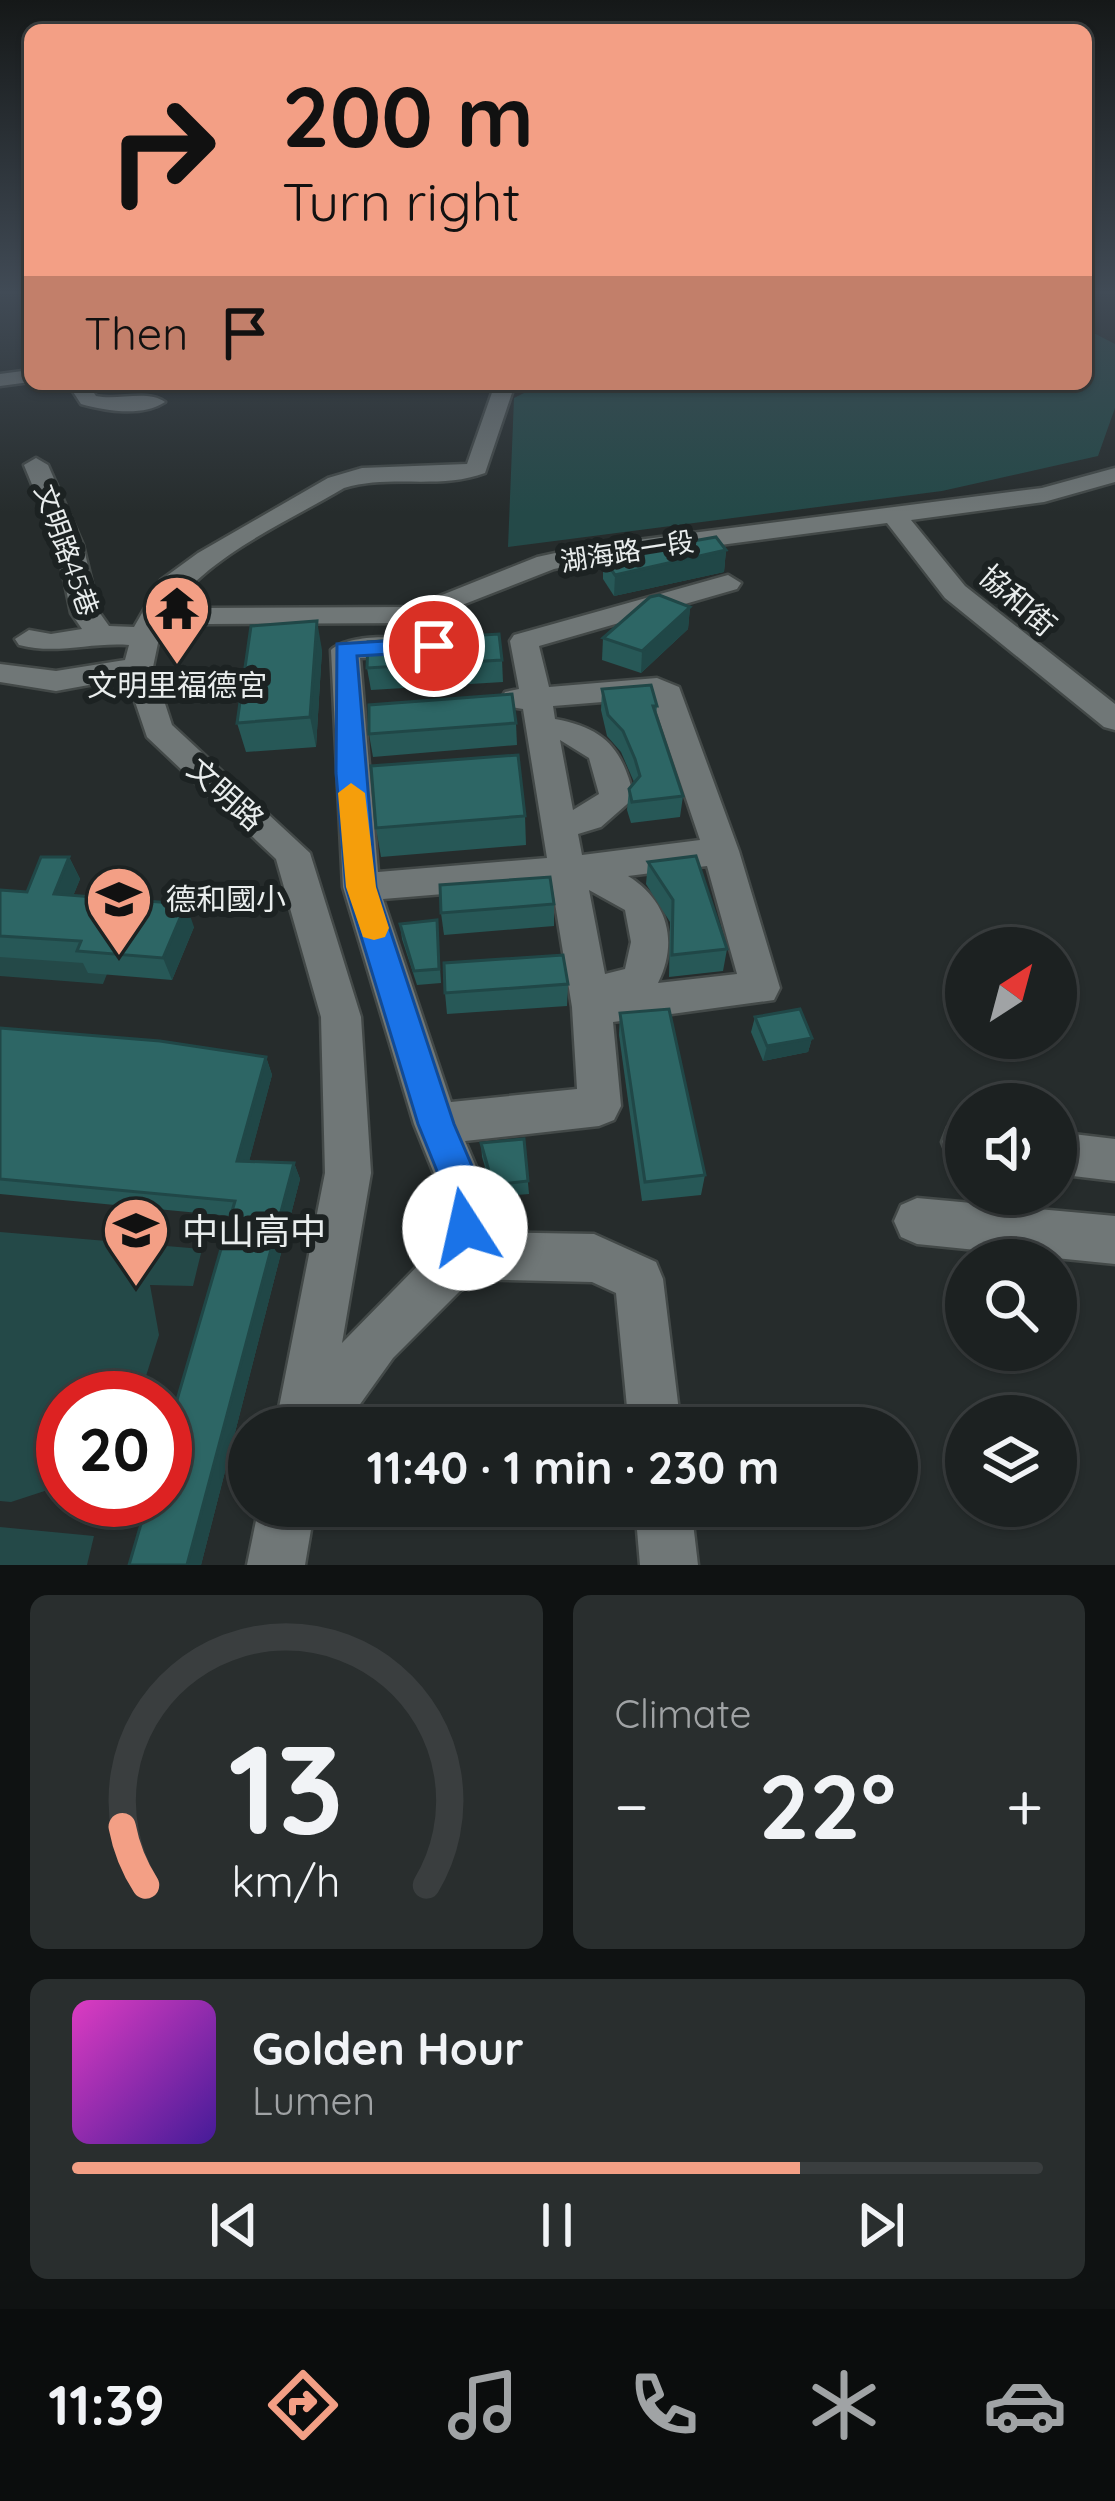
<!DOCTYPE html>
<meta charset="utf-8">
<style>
body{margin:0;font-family:Quicksand,"Noto Sans TC",sans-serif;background:#292e2e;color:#f1f3f6;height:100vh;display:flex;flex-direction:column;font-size:45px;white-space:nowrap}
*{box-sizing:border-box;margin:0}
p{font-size:39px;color:#a0a3a5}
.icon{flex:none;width:66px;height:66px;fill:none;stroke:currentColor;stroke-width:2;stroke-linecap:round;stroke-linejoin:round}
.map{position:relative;height:1565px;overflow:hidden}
.panel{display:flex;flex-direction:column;gap:30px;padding:30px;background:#0f1212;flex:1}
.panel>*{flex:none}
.top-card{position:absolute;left:24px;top:24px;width:1068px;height:366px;border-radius:18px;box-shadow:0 3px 9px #0004,0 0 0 3px #3a3e3f;background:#f39f85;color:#111;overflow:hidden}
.needle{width:78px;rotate:36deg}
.buttons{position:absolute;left:945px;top:927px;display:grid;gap:24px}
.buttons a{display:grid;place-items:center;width:132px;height:132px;border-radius:50%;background:#1c2121;box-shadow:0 3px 9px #0004,0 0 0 3px #3a3e3f;font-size:60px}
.speed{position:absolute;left:36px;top:1371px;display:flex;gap:24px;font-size:60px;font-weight:700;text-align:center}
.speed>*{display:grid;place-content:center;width:156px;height:156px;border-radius:50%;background:#1c2121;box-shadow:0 3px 9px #0004,0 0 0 3px #3a3e3f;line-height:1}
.speed .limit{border:18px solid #d22;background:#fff;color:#111}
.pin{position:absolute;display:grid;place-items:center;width:102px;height:102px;color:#fff;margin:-51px;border:6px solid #fff;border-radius:50%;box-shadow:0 3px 12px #0007}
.me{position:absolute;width:132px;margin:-66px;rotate:350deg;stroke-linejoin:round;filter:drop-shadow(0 0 9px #0008)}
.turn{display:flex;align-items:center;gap:42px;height:252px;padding:0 60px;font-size:54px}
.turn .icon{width:156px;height:156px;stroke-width:2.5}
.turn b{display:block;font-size:84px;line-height:102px}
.then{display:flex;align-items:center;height:114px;padding:0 60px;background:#0003;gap:24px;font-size:45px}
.big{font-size:90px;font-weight:800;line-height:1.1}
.panel .widget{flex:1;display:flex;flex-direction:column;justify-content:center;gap:18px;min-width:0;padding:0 42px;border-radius:18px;background:#292e2e}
.panel .dial{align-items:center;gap:0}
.dial svg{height:312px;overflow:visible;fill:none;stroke:#3a3e3f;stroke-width:7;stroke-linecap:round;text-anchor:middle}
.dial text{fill:#f1f3f6;stroke:none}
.song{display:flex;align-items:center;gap:36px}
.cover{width:144px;height:144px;border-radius:18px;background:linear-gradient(135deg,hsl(310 70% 55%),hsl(260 70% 35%))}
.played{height:12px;border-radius:6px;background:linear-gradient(90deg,#f39f85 75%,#3a3e3f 75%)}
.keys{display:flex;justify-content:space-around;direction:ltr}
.heat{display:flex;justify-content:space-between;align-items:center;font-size:66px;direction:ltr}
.panel .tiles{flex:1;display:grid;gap:30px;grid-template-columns:1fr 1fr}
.widget:last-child{grid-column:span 2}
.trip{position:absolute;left:228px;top:1407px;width:690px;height:120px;border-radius:60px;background:#1c2121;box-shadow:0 3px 9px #0004,0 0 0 3px #3a3e3f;font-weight:800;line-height:120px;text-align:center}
.tab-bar{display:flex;height:192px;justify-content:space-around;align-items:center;background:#0b0d0d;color:#a0a3a5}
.tab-bar .icon{width:84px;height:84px}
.tab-bar .selected{color:#f39f85}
.tab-bar b{font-size:54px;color:#f1f3f6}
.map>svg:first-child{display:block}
.green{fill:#244948}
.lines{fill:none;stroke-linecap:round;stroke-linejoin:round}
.minor-casing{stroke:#434948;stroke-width:5}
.minor{fill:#707777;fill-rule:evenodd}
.wall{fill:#275857}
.shaded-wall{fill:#204747}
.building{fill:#2d6665;stroke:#204747;stroke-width:3}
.route{fill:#1a73e8;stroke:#114b97;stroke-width:3}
.slow{fill:#f59e0b}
.labels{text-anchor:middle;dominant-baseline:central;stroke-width:12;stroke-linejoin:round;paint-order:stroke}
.far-street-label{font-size:27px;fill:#e9eded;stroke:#1c2222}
.street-label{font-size:30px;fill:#e9eded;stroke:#1c2222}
.poi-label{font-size:30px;fill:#e9eded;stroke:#1c2222}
.near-poi-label{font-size:36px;fill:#e9eded;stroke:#1c2222;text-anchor:start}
</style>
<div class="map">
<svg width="1115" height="1565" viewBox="0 0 1115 1565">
<rect width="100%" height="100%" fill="#262c2c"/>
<!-- green -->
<g class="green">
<polygon points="1086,329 1115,344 1115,408 1098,456 942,491 508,547 514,398 542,384 1086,384"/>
<polygon points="0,956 93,963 107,974 103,984 0,976"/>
<polygon points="0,1232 202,1249 193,1286 150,1285 159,1335 139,1398 63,1398 63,1485 11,1502 0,1501"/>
<polygon points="0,1527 94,1536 87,1565 0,1565"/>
</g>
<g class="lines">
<defs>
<g id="minor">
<polygon points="30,370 30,382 0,386 0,374"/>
<path d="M68,384H88L96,396C118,401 147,389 165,402C143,417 106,411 81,404Z"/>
<path d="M495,384H515L485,473C440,490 390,474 344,488C282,525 201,558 163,621L204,608L412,607L537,557L583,547L1042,488L1115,468V482L1044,502L911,520L965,586L1115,704V730L1104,727L945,598L887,523L583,563L554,569L416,623L207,624L158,643L153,667L172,725L310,853L361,1017L371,1173L342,1343L440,1243L445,1201L414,1124L343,887L331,650C345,635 408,632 422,647L408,656L360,658L378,872L547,858L523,709L505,706L501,699L505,692L519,689L510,641L514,635L728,575L741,583L737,589L539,646L549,687L657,678L679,687L739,851L780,988L774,1000L613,1022L621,1106L614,1120L599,1126L465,1141L491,1201L488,1232L594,1234L656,1262L663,1279L681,1428H629L616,1293L592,1282L472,1279L393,1358L343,1428H275L325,1173L321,1017L276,859L147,737L127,678L56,691L0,682V664L56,671L125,660L129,645C91,642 57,655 19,645L15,639L29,630L51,634L82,629L71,613L57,545L24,465L36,458L48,465L83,545L99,612L109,626L134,627L161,580L198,553L328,478L362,468L467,464ZM652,698L700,840L582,855L578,834L601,827L634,798C623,749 605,728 555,719L553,706ZM560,740L589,758L599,794L573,810ZM707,866L737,974L658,983C679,941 667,900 628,876ZM552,885L572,1007L577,1089L451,1102L383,899ZM589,890L625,910L631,942L625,969L605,974Z"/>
<polygon points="964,1121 966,1121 966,1163 948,1157 942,1142 948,1127"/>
<polygon points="1056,1132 1115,1139 1115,1181 1056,1174"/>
<polygon points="917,1198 1115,1216 1115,1264 917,1244 901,1237 894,1221 901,1205"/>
<polygon points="259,1506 315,1506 305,1565 247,1565"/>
<polygon points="635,1506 691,1506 698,1565 640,1565"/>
</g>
</defs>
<!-- minor casing -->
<use href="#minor" class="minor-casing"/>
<!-- minor -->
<use href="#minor" class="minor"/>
</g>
<!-- wall -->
<g class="wall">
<polygon points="726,550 724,572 614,596 603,579 603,557"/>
<polygon points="690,607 688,629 641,673 602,660 603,638"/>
<polygon points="322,650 316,747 246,752 237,723"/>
<polygon points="502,660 503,682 371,690 367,668"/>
<polygon points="602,689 657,706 656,717 683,796 680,817 631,823 627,810 629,789 634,782 621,752 607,736 601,710"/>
<polygon points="516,723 517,745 373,757 369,734"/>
<polygon points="525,816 526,845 381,857 376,828"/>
<polygon points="69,857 80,879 73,896 194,927 172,980 88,973 83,963 0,957 0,890 27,892"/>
<polygon points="648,862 727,949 723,971 669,977 670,922 646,884"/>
<polygon points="554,904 554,926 444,935 441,913"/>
<polygon points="437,920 441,983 417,985 402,939 400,924"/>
<polygon points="568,984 567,1006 447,1014 445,993"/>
<polygon points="620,1013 705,1175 701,1195 642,1201 619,1035"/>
<polygon points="755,1017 812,1038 808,1052 763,1061 751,1032"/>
<polygon points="0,1028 266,1057 272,1075 249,1161 294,1163 300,1179 201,1565 129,1565 230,1216 0,1194"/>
<polygon points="524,1139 529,1194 494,1197 482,1157 481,1143"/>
</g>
<!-- shaded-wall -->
<g class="shaded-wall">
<polygon points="726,550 724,572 614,596 615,575"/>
<polygon points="690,607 688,629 641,673 642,651"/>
<polygon points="317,621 322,650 316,747 310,717"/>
<polygon points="69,857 80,879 65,916 54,894"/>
<polygon points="186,904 194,927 172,980 163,958"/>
<polygon points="812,1038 808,1052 763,1061 767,1046"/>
<polygon points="266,1057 272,1075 245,1177 237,1161"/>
<polygon points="294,1163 300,1179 201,1565 187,1565"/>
</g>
<!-- building -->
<g class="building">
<polygon points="716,537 726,550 615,575 603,557"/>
<polygon points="659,595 690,607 642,651 603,638 650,597"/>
<polygon points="317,621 310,717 237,723 251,626"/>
<polygon points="499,634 502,660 367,668 368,642"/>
<polygon points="651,685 657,706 653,706 683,796 632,802 629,789 640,776 635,759 623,731 608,715 602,689"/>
<polygon points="512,694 516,723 369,734 369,705"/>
<polygon points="518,755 525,816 376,828 371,766"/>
<polygon points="696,856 727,949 672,955 673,900 648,862"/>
<polygon points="41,857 69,857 54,894 186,904 163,958 77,951 81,941 0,936 0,890 27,892"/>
<polygon points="550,877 554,904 441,913 440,885"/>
<polygon points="437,920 439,969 414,971 400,924"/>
<polygon points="563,955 568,984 445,993 444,963"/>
<polygon points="669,1009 705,1175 645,1182 620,1013"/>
<polygon points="800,1009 812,1038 767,1046 755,1017"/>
<polygon points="0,1028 160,1041 266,1057 237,1161 294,1163 187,1565 129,1565 148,1500 165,1500 165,1441 235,1201 0,1179"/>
<polygon points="524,1139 528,1181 493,1185 481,1143"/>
</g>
<!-- sky -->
<linearGradient id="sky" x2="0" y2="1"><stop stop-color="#151818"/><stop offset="0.57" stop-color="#414b56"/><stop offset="1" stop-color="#414b56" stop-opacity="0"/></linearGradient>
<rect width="1115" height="513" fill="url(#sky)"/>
<!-- route -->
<polygon class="route" points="434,638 443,640 443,651 357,656 376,887 454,1124 487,1201 479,1242 465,1248 452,1242 446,1228 449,1201 418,1124 346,887 336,773 337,644"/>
<!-- slow -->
<polygon class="slow" points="351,783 365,793 376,887 389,928 385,937 374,940 363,937 346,887 338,793"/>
<!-- icons -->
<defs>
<symbol id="temple-pin" viewBox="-11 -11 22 30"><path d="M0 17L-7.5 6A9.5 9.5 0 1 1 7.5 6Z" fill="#f39f85" stroke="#1c2222"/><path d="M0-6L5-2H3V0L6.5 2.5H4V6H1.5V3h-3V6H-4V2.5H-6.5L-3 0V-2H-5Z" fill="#111"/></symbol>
<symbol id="school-pin" viewBox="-11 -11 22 30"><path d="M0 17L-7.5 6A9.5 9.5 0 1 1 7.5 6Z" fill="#f39f85" stroke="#1c2222"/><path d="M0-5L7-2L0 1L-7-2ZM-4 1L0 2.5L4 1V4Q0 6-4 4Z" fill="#111"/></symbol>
</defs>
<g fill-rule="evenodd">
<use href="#temple-pin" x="139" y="570" width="76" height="104"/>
<use href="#school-pin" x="81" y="861" width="76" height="104"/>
<use href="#school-pin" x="98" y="1192" width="76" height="104"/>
</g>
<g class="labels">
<!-- far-street labels -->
<g class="far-street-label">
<text transform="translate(67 550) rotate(70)">文明路45巷</text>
<text transform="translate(627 551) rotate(-9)">湖海路一段</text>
</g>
<!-- street labels -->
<g class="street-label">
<text transform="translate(1018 600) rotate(41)">協和街</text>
<text transform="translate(226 794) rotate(42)">文明路</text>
</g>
<!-- poi labels -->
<g class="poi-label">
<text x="177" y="685">文明里福德宮</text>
<text x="166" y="899" text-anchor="start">德和國小</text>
</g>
<!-- near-poi labels -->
<g class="near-poi-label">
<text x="182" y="1230">中山高中</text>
</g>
</g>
</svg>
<div class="buttons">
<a><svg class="needle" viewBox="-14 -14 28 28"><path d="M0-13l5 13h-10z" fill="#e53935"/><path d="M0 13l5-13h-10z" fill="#a0a3a5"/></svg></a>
<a><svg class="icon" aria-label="sound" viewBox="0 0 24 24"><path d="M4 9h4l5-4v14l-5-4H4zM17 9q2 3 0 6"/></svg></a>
<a><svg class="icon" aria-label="search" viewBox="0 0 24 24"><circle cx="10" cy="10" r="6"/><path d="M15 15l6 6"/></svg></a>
<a><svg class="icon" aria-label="layers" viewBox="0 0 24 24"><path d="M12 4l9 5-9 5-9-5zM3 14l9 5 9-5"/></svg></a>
</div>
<div class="speed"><div class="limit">20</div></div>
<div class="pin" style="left:434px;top:646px;background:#d93025"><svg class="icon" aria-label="arrive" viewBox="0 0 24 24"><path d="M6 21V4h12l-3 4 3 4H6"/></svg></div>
<svg class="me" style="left:465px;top:1228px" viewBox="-20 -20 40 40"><circle r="19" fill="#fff"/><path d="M0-13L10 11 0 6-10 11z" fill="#1a73e8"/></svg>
<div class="trip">11:40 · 1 min · 230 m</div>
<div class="top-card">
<div class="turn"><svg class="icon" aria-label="right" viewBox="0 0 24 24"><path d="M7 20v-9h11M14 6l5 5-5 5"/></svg><div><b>200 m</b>Turn right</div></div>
<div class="then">Then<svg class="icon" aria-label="arrive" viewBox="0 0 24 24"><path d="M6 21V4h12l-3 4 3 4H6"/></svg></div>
</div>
</div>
<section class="panel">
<div class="tiles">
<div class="widget dial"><svg viewBox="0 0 100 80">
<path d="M14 69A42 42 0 1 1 86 69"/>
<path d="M14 69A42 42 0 0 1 8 54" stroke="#f39f85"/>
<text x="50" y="56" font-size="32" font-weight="700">13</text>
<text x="50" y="72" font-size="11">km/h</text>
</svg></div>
<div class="widget"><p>Climate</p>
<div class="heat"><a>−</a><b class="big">22°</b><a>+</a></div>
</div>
<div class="widget">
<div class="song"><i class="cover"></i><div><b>Golden Hour</b><p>Lumen</p></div></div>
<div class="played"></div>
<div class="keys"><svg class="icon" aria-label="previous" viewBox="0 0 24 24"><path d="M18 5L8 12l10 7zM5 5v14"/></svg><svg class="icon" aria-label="pause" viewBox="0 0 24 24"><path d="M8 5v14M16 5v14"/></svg><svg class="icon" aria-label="next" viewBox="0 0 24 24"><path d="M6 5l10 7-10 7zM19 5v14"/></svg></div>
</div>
</div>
</section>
<nav class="tab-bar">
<b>11:39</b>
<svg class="icon selected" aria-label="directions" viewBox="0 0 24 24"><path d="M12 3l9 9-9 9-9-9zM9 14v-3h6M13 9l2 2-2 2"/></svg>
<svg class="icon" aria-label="music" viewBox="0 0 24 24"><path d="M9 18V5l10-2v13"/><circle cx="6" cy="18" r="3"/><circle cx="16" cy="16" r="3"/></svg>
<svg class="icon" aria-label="phone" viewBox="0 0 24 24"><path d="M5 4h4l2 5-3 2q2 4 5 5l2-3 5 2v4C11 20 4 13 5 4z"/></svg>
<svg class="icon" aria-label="climate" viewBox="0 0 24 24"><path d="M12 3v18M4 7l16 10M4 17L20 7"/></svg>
<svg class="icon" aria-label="car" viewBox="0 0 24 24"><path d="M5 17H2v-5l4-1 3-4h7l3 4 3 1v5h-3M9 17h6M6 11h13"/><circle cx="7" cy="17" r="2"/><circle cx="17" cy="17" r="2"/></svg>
</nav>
